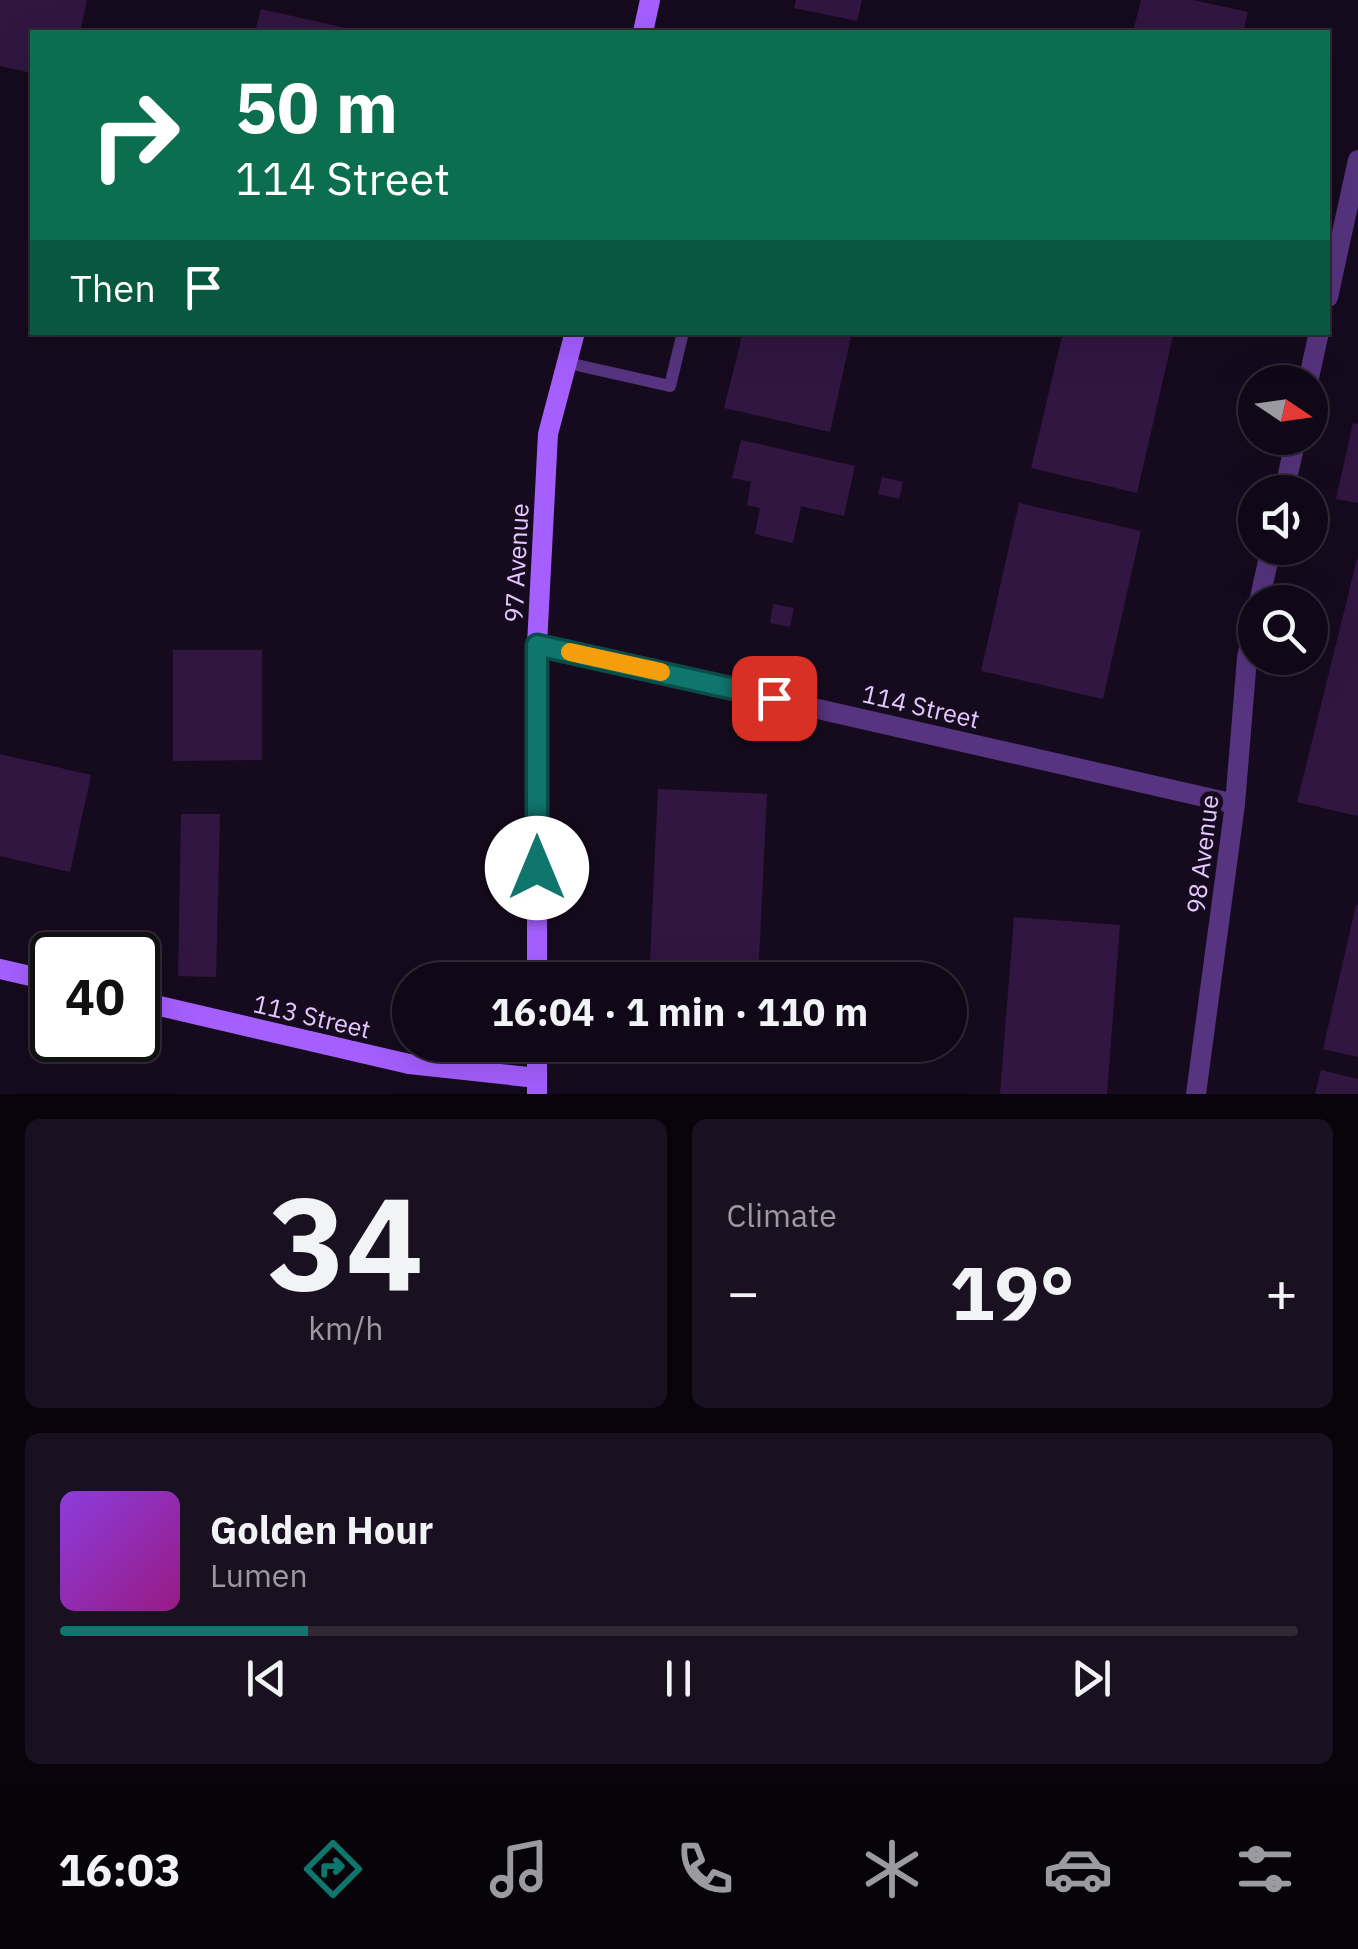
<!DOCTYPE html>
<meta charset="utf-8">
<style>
body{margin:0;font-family:"IBM Plex Sans",sans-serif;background:#19111f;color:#f1f3f6;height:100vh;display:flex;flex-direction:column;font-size:38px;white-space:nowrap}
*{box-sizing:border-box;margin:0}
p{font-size:32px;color:#9c9aa1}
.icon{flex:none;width:55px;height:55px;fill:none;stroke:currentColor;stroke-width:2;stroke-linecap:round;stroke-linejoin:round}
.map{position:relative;height:1094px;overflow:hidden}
.details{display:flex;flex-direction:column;gap:25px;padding:25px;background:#09040c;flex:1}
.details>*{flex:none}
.guide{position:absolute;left:30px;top:30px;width:1300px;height:305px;border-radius:0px;box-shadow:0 10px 40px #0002,0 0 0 2px #302935;background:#0b6e4f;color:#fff;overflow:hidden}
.needle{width:65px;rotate:103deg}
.buttons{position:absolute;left:1238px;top:365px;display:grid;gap:20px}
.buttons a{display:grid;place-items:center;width:90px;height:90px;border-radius:50%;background:#100816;box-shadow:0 10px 40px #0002,0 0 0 2px #302935;font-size:50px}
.speed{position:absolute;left:30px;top:932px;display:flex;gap:20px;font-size:50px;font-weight:700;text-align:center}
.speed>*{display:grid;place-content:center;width:130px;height:130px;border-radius:50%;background:#100816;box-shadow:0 10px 40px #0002,0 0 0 2px #302935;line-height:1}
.speed .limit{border:5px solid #111;border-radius:15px;background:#fff;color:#111}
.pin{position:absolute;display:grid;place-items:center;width:85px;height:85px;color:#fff;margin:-42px;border-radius:20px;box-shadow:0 5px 15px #0006}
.me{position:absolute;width:110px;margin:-55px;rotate:0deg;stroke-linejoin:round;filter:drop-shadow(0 0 8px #0008)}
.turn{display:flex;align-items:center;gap:35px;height:210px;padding:0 40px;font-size:45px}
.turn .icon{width:130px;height:130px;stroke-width:2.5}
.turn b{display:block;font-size:70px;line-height:85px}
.then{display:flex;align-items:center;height:95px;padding:0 40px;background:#0003;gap:20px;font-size:38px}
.big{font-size:75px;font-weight:700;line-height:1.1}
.details .card{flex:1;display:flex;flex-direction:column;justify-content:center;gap:15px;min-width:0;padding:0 35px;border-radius:15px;background:#19111f}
.details .dial{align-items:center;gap:0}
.dial b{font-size:130px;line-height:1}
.song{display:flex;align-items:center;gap:30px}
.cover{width:120px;height:120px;border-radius:15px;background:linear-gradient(135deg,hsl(270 70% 55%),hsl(310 70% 35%))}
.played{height:10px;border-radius:5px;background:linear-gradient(90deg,#0f766e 20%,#302935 20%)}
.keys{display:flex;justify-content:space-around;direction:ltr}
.heat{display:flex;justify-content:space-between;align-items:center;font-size:55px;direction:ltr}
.details .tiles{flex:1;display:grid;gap:25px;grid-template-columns:1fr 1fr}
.card:last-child{grid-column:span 2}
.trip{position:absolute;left:392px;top:962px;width:575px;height:100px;border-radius:50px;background:#100816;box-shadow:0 10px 40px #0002,0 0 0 2px #302935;font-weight:700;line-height:100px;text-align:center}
.tab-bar{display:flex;height:160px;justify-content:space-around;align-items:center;background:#060309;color:#9c9aa1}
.tab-bar .icon{width:70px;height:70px}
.tab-bar .active{color:#0f766e}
.tab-bar b{font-size:45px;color:#f1f3f6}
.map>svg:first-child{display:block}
.building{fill:#301640}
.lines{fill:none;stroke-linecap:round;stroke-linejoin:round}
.lane{stroke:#56347f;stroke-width:12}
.street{stroke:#56347f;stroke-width:20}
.secondary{stroke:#a55fff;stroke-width:20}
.route-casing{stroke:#0a4d48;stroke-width:25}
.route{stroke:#0f766e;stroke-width:18}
.slow{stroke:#f59e0b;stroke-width:18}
.labels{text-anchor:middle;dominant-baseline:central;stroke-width:10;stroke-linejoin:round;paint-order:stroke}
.street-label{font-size:25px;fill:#e5c8ff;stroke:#160b1e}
</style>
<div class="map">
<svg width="1358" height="1094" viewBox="0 0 1358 1094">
<rect width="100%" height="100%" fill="#160b1e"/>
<!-- building -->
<g class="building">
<polygon points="0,0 87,0 80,32 32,32 32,73 0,66"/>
<polygon points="796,0 862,0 857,21 794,8"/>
<polygon points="1141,0 1193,0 1248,12 1243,32 1133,32"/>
<polygon points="261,9 359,31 359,32 255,32"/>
<polygon points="743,332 852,332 830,432 724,408"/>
<polygon points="1063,332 1174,332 1137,493 1031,468"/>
<polygon points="1353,423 1358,424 1358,503 1336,499"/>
<polygon points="741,440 855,466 844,516 801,506 793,543 755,534 760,508 747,505 751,482 732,478"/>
<polygon points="882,477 903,482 899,499 878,494"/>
<polygon points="1019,503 1141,531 1103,699 981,671"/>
<polygon points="1357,559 1358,560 1358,816 1297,802"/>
<polygon points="773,604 794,608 790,627 770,623"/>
<polygon points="173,650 262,650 262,760 173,761"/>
<polygon points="0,754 91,775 70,872 0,856"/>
<polygon points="658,789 767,794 758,980 649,980"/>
<polygon points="181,814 220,814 216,977 178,976"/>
<polygon points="1356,905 1358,905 1358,1057 1323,1049"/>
<polygon points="1014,917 1120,925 1107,1094 1000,1094"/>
<polygon points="716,1045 754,1045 754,1050 716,1048"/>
<polygon points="1321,1070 1358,1079 1358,1094 1315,1094"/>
</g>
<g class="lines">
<!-- lane -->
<polyline class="lane" points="568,363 670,386 683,332"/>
<!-- street -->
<g class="street">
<polyline points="1328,297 1358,160"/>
<polyline points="1308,382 1319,332"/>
<polyline points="1284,492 1296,438"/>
<polyline points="1259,602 1271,548"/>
<polyline points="537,645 1235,804"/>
<polyline points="1196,1094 1235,804 1247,658 1255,621"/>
</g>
<!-- secondary -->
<g class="secondary">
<polyline points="643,32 650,0"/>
<polyline points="0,969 52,981"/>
<polyline points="537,980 537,645 548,434 575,332"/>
<polyline points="138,1001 409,1064 537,1078"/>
<polyline points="537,1045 537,1094"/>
</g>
</g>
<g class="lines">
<defs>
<polyline id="route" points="537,868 537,645 774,698"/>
</defs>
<!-- route casing -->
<use href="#route" class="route-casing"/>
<!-- route -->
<use href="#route" class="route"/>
<!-- slow -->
<polyline class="slow" points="570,652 661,672"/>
</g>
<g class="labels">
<!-- street labels -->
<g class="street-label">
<text transform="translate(516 563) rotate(-87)">97 Avenue</text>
<text transform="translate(921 706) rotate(13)">114 Street</text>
<text transform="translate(1202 854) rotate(-83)">98 Avenue</text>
<text transform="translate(312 1016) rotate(13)">113 Street</text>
</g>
</g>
</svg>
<div class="buttons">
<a><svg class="needle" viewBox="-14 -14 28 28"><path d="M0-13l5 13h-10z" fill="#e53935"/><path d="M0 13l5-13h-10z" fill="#9c9aa1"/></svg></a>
<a><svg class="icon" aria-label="sound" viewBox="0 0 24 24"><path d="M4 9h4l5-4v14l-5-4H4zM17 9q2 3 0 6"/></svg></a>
<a><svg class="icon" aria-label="search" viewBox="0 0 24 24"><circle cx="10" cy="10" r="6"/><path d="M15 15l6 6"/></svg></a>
</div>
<div class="speed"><div class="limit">40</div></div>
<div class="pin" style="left:774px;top:698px;background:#d93025"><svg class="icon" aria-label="arrive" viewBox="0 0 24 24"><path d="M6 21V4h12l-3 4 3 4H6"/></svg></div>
<svg class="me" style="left:537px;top:868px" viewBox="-20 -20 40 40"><circle r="19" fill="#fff"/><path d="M0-13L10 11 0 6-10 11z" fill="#0f766e"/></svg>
<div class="trip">16:04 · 1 min · 110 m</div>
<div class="guide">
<div class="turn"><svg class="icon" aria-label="right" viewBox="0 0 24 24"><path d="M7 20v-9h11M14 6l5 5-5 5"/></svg><div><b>50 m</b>114 Street</div></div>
<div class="then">Then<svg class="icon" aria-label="arrive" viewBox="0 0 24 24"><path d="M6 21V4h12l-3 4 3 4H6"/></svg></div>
</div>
</div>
<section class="details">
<div class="tiles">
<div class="card dial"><b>34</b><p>km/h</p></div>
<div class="card"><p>Climate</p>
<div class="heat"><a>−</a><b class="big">19°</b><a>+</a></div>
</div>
<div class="card">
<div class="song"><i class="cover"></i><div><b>Golden Hour</b><p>Lumen</p></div></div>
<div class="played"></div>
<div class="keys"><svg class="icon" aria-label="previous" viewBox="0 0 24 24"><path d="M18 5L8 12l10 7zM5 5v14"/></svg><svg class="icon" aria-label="pause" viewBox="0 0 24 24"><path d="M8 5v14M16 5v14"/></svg><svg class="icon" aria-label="next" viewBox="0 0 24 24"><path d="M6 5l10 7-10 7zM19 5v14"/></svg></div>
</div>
</div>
</section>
<nav class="tab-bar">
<b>16:03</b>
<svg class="icon active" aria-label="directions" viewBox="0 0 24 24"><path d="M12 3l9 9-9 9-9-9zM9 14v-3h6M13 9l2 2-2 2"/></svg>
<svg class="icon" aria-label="music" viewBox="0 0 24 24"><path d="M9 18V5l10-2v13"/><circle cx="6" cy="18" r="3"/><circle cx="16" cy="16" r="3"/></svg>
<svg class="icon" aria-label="phone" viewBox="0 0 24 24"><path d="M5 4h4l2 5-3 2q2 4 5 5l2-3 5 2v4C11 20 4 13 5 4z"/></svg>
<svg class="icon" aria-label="climate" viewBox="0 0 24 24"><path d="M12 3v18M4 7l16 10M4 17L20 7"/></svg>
<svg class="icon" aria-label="car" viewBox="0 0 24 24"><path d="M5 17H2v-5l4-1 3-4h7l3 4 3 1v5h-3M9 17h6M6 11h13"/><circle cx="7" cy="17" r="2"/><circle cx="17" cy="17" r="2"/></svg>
<svg class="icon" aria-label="filters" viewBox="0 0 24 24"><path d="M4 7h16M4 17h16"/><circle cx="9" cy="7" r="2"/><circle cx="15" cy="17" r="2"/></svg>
</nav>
